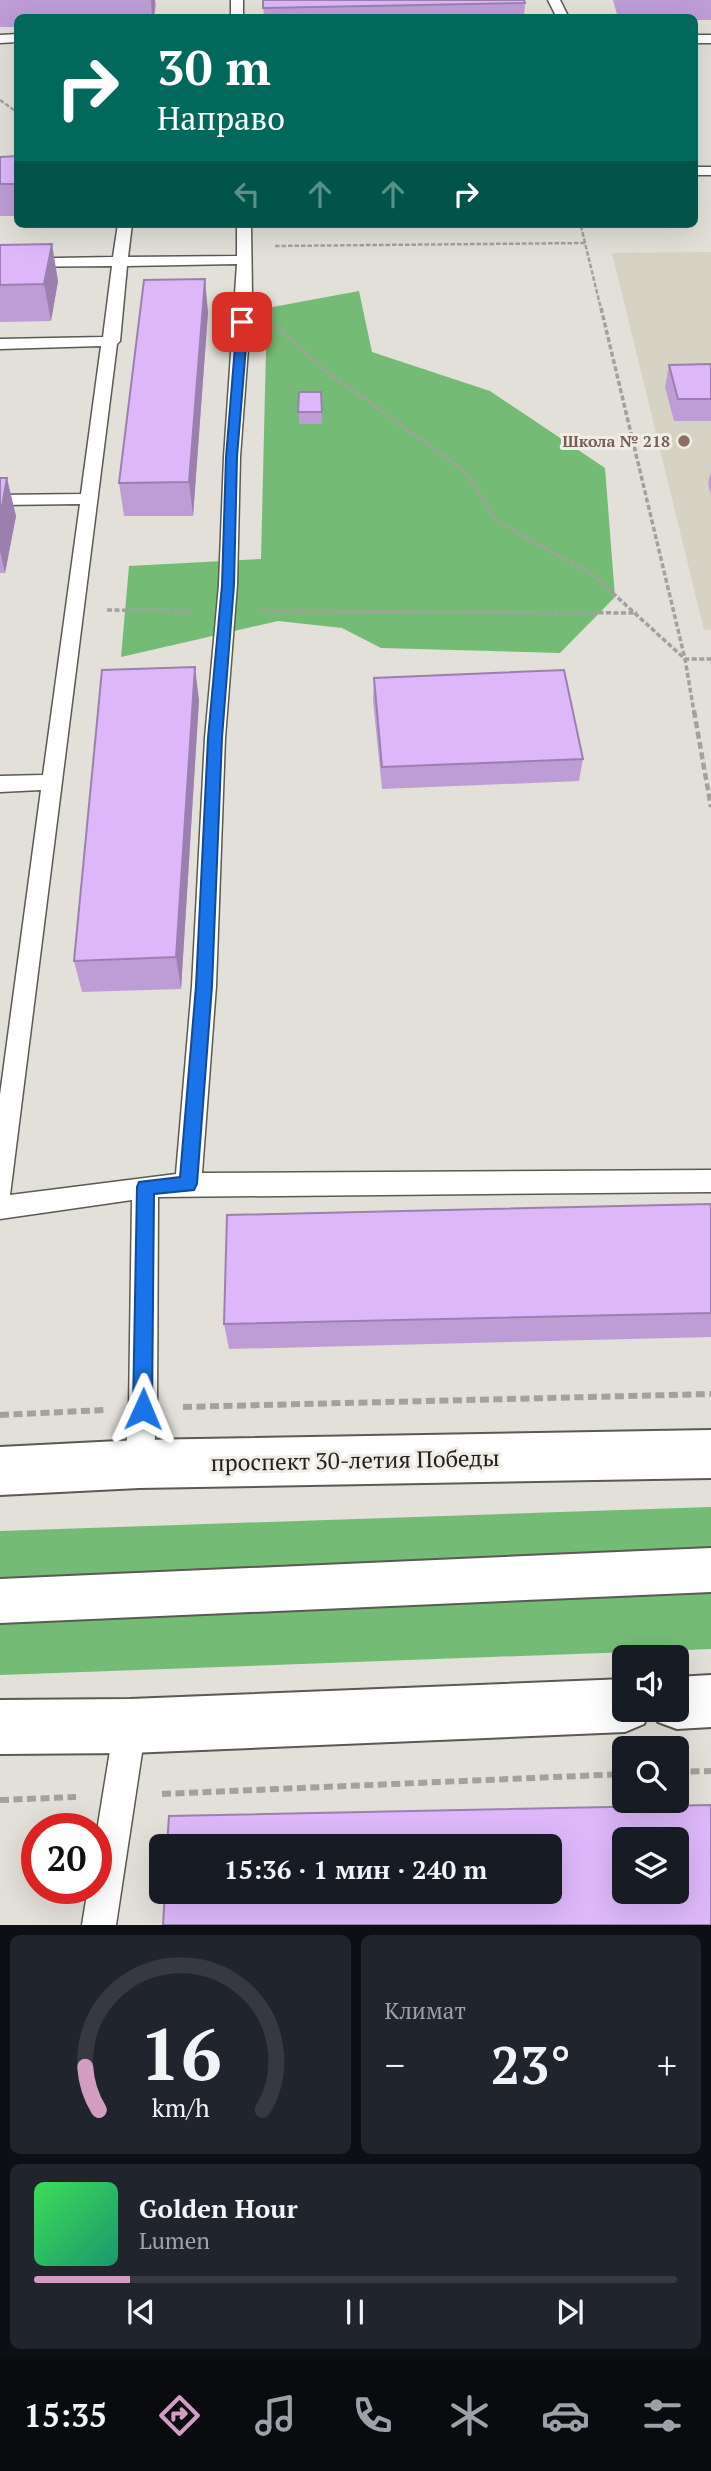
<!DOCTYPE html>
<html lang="ru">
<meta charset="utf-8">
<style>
body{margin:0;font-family:"PT Serif",serif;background:#20242c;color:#f1f3f6;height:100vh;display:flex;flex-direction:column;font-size:26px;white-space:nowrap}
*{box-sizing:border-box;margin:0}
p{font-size:23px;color:#9ea1a6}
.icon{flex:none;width:38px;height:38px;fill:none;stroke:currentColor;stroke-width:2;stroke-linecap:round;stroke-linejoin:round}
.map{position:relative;height:1925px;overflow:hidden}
.drawer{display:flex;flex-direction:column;gap:10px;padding:10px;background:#0d0f14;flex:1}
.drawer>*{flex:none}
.hud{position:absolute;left:14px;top:14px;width:684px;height:214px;border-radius:10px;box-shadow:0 7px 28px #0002;background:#00695c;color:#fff;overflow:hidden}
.fabs{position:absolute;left:612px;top:1645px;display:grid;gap:14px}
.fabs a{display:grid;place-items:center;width:77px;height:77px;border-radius:10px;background:#171b24;box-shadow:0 7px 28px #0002;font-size:35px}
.speed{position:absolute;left:21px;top:1813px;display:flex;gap:14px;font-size:35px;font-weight:700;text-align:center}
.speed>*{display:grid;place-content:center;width:91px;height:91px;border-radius:50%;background:#171b24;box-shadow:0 7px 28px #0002;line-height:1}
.speed .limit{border:10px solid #d22;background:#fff;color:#111}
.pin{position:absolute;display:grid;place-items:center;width:60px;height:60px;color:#fff;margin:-30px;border-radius:14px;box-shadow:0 4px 10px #0006}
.me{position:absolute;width:77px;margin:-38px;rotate:1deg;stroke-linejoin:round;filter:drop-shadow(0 0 5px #0008)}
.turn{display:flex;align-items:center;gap:24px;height:147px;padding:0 28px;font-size:32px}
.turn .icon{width:91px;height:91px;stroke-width:2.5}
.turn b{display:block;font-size:49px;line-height:60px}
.lanes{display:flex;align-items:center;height:66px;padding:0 28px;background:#0003;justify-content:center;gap:35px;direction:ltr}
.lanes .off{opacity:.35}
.big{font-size:52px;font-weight:700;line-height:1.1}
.drawer .card{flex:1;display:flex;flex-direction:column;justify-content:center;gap:10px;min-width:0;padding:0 24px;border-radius:10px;background:#20242c}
.drawer .dial{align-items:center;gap:0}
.dial svg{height:182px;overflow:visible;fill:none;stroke:#363941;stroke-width:7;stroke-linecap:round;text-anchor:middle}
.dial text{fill:#f1f3f6;stroke:none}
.song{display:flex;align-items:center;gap:21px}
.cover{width:84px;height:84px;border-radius:10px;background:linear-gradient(135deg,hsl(130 70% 55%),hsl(160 70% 35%))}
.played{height:7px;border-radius:4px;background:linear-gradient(90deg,#d39dc3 15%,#363941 15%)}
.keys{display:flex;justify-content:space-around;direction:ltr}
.heat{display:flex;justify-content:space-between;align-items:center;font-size:38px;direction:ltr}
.drawer .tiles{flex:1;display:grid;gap:10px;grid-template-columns:1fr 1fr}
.card:last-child{grid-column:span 2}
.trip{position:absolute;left:149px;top:1834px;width:413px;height:70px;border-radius:10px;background:#171b24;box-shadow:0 7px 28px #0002;font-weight:700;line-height:70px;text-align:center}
.menu{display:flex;height:112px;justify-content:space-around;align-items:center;background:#090b0e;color:#9ea1a6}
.menu .icon{width:49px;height:49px}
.menu .active{color:#d39dc3}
.menu b{font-size:32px;color:#f1f3f6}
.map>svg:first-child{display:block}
.built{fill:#d7d3c4}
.forest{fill:#74bc76}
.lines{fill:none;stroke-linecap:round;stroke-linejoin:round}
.service-casing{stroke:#5a5952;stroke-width:3}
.pedestrian-casing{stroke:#5a5952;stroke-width:4}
.secondary-casing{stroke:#5a5952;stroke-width:4}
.path-far3{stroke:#a3a19b;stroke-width:2.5;stroke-dasharray:4.5 2;stroke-linecap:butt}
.path-far2{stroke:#a3a19b;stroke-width:3.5;stroke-dasharray:5 2.5;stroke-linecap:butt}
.path-far1{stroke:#a3a19b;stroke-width:4.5;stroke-dasharray:7 3.5;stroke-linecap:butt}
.path{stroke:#a3a19b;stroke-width:6;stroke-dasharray:9 4.5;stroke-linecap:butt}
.service{fill:#fff;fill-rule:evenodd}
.pedestrian{fill:#fff;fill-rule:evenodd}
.secondary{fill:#fff;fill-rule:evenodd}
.wall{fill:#be9dd7}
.shaded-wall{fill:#9b80af}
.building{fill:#ddb7fa;stroke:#9b80af;stroke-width:2;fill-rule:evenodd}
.route{fill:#1a73e8;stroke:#114b97;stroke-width:2}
.education-dot{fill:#8d6e63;stroke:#efede5;stroke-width:2.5}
.labels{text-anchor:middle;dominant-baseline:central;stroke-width:6;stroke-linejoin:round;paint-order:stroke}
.far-education-label{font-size:16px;font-weight:bold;fill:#785e54;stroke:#efede5;text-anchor:end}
.near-street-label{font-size:23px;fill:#1f1f1c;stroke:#efede5}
</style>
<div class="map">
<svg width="711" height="1925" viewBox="0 0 711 1925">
<rect width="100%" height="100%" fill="#e2e0d8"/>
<!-- built -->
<polygon class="built" points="711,252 711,630 704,630 612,253"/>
<!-- forest -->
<g class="forest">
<polygon points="359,291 372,352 490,391 605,468 615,597 560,653 381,648 342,628 278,621 121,657 129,566 261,559 267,308"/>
<polygon points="711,1507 711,1649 0,1675 0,1531"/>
</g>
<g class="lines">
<defs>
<g id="service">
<rect x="231" y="0" width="12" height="18"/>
<polygon points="548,0 560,0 569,18 557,18"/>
<polygon points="18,34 18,42 0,43 0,35"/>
<rect x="695" y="35" width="16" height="8"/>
<rect x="695" y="167" width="16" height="8"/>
<path d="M118,224H132L128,257L237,256V224H251L252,295L240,457L237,585L225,738L216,986L202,1173L711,1170V1192L158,1197L157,1409L153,1464L149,1474L139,1478L129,1474L125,1464L129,1409L132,1200L0,1219V1095L41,790L0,792V776L43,775L80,504L0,505V495L81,494L101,346L0,349V339L103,337L112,266L0,267V259L113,257ZM237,264L224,457L219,585L205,738L192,986L176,1174L10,1195L117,344L120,341L127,266Z"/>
<polygon points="130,1710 141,1715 146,1726 116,1925 82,1925 88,1888 96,1888 96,1837 114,1726 119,1715"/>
</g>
<polygon id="pedestrian" points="711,1548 711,1592 0,1623 0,1579"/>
<g id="secondary">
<polygon points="711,1430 711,1478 139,1488 0,1495 0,1447 139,1440"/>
<polygon points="711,1675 711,1727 677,1729 658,1722 653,1710 677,1710 677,1677"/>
<polygon points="625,1679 625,1710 650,1710 644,1724 625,1732 130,1753 0,1754 0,1700 130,1699"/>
</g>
</defs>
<!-- service casing -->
<use href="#service" class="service-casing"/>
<!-- pedestrian casing -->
<use href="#pedestrian" class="pedestrian-casing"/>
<!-- secondary casing -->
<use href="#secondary" class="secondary-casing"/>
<!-- path-far3 -->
<g class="path-far3">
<polyline points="0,100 18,113"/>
<polyline points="585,243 581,226 666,224"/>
<polyline points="275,246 585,243 601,309"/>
</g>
<!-- path-far2 -->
<g class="path-far2">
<polyline points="601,308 685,659 694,712"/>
<polyline points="276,325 322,368 466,472 497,521 594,576 685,659 711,659"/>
<polyline points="107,610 192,611"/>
<polyline points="261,611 637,613"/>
</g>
<!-- path-far1 -->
<polyline class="path-far1" points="694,711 711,807"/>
<!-- path -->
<g class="path">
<polyline points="183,1407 711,1394"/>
<polyline points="0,1415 104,1410"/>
<polyline points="677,1772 711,1771"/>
<polyline points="162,1794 625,1774"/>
<polyline points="0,1800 76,1797"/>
</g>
<!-- service -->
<use href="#service" class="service"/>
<!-- pedestrian -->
<use href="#pedestrian" class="pedestrian"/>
<!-- secondary -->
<use href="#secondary" class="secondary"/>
</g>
<!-- wall -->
<g class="wall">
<polygon points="0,0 155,0 156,5 154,18 18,18 18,27 0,27"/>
<polygon points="263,0 525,3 524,18 264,18"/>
<polygon points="613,0 711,0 711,20 695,20 695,18 618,18"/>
<polygon points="18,156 18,216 0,216 0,157"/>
<polygon points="0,245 58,281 51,321 0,322"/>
<polygon points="208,312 193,516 124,516 119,483"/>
<polygon points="711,364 711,421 674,421 665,387 669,365"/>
<polygon points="299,392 321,392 322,424 299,424"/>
<polygon points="711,471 711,496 708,483"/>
<polygon points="0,478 16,516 5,573 0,573"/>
<polygon points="374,678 583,759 579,781 382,789 373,700"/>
<polygon points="199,700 181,989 82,992 74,961"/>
<polygon points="711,1204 711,1337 229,1349 224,1324"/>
</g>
<!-- shaded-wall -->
<g class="shaded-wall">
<polygon points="151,0 155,0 154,18 152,18"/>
<polygon points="52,244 58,281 51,321 44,284"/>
<polygon points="205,279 208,312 193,516 189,482"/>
<polygon points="7,478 16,516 5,573 0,551 0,517"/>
<polygon points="195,667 199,700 181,989 176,957"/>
</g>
<!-- building -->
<g class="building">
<polygon points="263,0 524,0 525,3 263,8"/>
<polygon points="18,156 18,184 0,184 0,157"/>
<polygon points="52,244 44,284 0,285 0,245"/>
<polygon points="205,279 189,482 119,483 144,280"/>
<polygon points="711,364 711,399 678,399 669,365"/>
<polygon points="299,392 321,392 322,412 298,412"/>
<polygon points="0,478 7,478 0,517"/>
<polygon points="195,667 176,957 74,961 102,670"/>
<polygon points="564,670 583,759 382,767 374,678"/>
<polygon points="711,1204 711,1313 224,1324 227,1215"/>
<path d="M711,1805V1925H163L165,1892H550V1846H167L169,1816ZM625,1839H677V1892H625Z"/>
</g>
<!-- route -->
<polygon class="route" points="242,319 248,322 237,457 234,585 222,738 212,986 197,1184 194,1190 154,1194 152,1409 150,1415 143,1418 136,1415 133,1409 137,1187 139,1182 180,1177 196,986 208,738 222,585 226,457 237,322"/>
<!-- markers -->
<circle class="education-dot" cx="684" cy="441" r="7"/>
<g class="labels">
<!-- far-education labels -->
<g class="far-education-label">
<text x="670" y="441">Школа № 218</text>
</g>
<!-- near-street labels -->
<g class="near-street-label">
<text transform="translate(355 1460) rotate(-1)">проспект 30-летия Победы</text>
</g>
</g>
</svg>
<div class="fabs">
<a><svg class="icon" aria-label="sound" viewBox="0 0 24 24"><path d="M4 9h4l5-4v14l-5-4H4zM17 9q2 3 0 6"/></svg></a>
<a><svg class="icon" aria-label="search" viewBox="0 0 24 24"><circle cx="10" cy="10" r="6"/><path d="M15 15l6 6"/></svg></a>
<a><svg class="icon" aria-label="layers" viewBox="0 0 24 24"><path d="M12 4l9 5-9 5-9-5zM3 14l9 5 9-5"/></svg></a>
</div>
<div class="speed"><div class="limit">20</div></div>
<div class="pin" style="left:242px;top:322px;background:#d93025"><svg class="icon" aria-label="arrive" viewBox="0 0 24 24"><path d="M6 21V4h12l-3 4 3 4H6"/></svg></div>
<svg class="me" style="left:143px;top:1409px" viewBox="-20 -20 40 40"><path d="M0-17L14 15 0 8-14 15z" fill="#1a73e8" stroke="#fff" stroke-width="4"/></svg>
<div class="trip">15:36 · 1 мин · 240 m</div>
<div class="hud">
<div class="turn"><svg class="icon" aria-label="right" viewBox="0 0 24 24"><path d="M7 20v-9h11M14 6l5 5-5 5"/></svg><div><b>30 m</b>Направо</div></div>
<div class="lanes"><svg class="icon off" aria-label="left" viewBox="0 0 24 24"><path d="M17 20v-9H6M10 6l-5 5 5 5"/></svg><svg class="icon off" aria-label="ahead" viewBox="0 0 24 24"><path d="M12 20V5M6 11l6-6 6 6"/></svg><svg class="icon off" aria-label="ahead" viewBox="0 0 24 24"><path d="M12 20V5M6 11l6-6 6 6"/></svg><svg class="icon" aria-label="right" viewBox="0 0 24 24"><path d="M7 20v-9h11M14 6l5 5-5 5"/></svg></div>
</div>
</div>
<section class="drawer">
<div class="tiles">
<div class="card dial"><svg viewBox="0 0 100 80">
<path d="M14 69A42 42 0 1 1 86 69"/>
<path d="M14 69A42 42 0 0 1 8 50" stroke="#d39dc3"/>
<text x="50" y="56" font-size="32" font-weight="700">16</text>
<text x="50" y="72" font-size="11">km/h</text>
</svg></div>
<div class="card"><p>Климат</p>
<div class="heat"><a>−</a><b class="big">23°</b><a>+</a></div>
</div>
<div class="card">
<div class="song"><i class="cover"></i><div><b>Golden Hour</b><p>Lumen</p></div></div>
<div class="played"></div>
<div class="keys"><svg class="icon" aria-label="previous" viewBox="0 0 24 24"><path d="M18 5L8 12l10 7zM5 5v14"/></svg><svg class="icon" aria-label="pause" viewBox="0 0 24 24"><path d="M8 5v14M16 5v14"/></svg><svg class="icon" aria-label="next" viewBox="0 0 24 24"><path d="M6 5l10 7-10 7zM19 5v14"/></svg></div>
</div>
</div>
</section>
<nav class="menu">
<b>15:35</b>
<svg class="icon active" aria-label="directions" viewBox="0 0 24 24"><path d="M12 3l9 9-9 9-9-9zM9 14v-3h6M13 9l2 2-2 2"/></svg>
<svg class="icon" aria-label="music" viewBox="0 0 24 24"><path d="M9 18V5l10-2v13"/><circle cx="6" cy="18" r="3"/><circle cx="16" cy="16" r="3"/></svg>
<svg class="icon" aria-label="phone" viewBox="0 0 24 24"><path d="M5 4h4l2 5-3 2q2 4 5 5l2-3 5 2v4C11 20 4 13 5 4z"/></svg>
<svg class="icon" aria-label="climate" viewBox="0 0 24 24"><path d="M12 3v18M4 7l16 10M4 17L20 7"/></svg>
<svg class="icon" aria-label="car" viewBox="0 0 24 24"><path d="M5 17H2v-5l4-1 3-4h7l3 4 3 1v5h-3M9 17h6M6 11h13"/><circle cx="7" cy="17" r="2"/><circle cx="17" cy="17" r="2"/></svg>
<svg class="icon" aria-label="filters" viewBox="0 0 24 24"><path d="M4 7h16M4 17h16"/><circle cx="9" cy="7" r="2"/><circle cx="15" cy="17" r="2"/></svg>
</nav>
